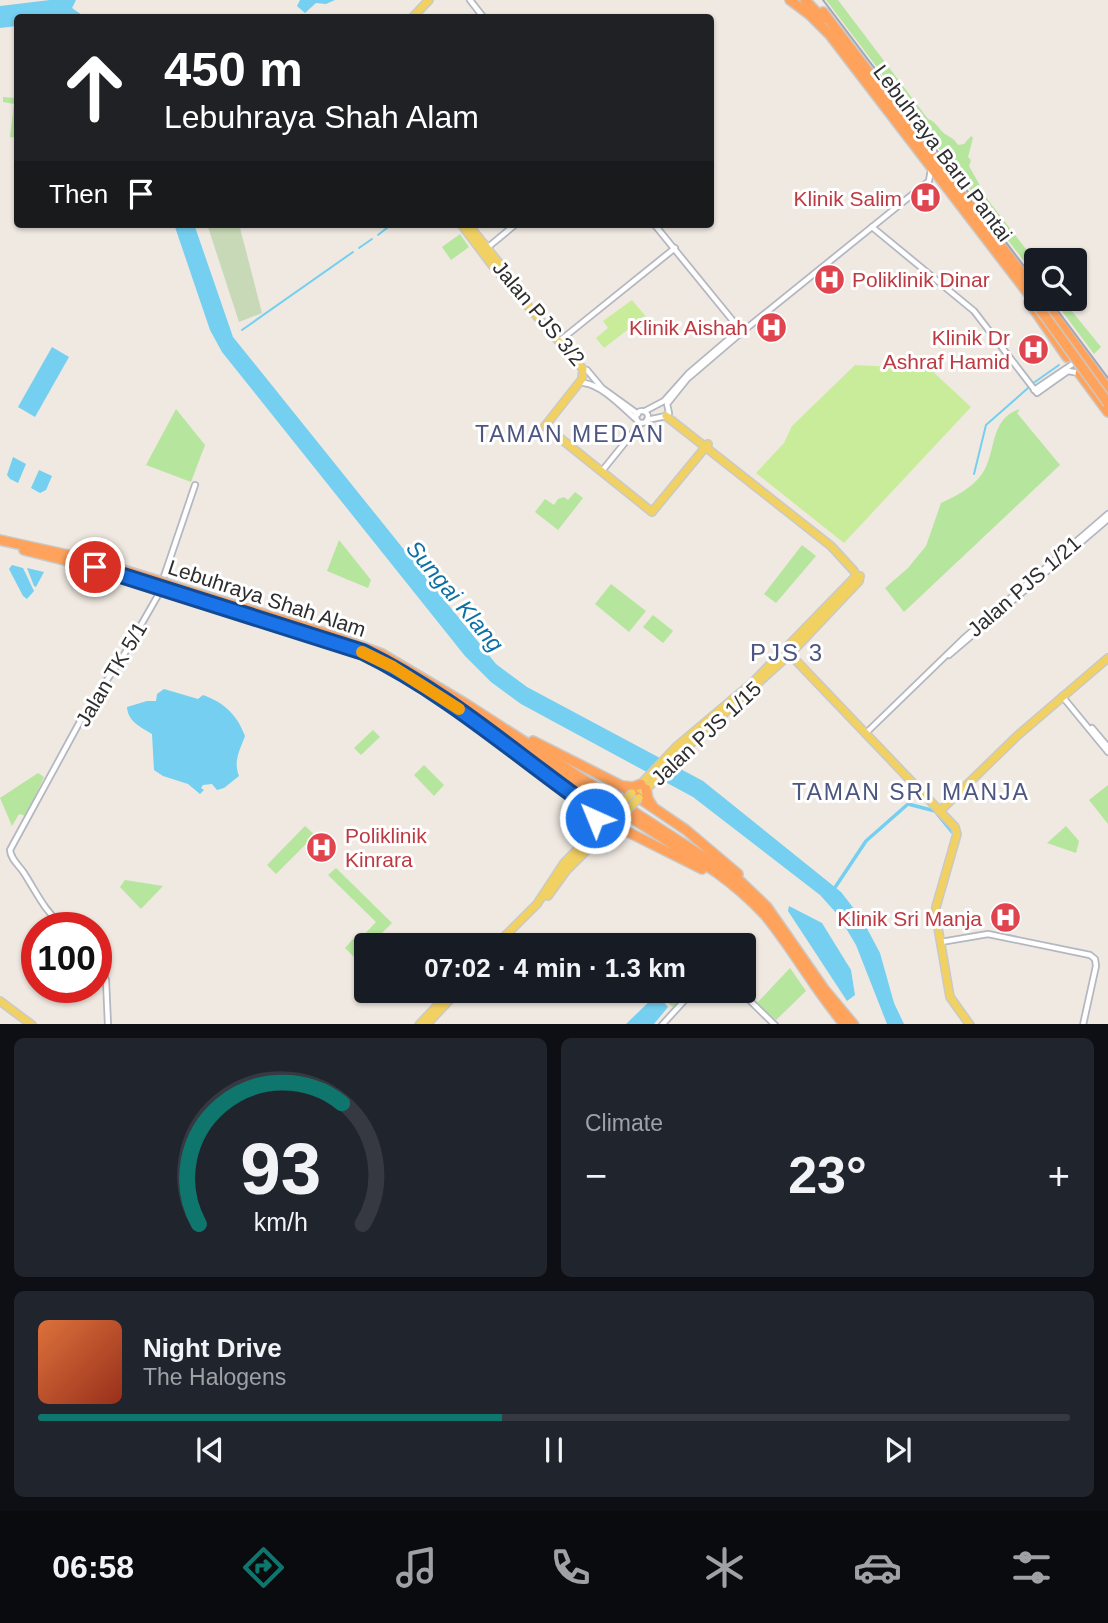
<!DOCTYPE html>
<meta charset="utf-8">
<style>
body{margin:0;font-family:Arial,sans-serif;background:#20242c;color:#f1f3f6;height:100vh;display:flex;flex-direction:column;font-size:26px;white-space:nowrap}
*{box-sizing:border-box;margin:0}
p{font-size:23px;color:#9ea1a6}
.icon{flex:none;width:38px;height:38px;fill:none;stroke:currentColor;stroke-width:2;stroke-linecap:round;stroke-linejoin:round}
.map{position:relative;height:1024px;overflow:hidden}
.panel{display:flex;flex-direction:column;gap:14px;padding:14px;background:#0d0f14;flex:1}
.panel>*{flex:none}
.top-card{position:absolute;left:14px;top:14px;width:700px;height:214px;border-radius:7px;box-shadow:0 2px 5px #0004;background:#202124;color:#fff;overflow:hidden}
.tools{position:absolute;left:1024px;top:248px;display:grid;gap:14px}
.tools a{display:grid;place-items:center;width:63px;height:63px;border-radius:7px;background:#171b24;box-shadow:0 2px 5px #0004;font-size:35px}
.speed{position:absolute;left:21px;top:912px;display:flex;gap:14px;font-size:35px;font-weight:700;text-align:center}
.speed>*{display:grid;place-content:center;width:91px;height:91px;border-radius:50%;background:#171b24;box-shadow:0 2px 5px #0004;line-height:1}
.speed .limit{border:10px solid #d22;background:#fff;color:#111}
.pin{position:absolute;display:grid;place-items:center;width:60px;height:60px;color:#fff;margin:-30px;border:4px solid #fff;border-radius:50%;box-shadow:0 2px 7px #0007}
.me{position:absolute;width:77px;margin:-38px;rotate:316deg;stroke-linejoin:round;filter:drop-shadow(0 0 5px #0008)}
.turn{display:flex;align-items:center;gap:24px;height:147px;padding:0 35px;font-size:32px}
.turn .icon{width:91px;height:91px;stroke-width:2.5}
.turn b{display:block;font-size:49px;line-height:60px}
.then{display:flex;align-items:center;height:66px;padding:0 35px;background:#0003;gap:14px;font-size:26px}
.big{font-size:52px;font-weight:600;line-height:1.1}
.panel .tile{flex:1;display:flex;flex-direction:column;justify-content:center;gap:10px;min-width:0;padding:0 24px;border-radius:10px;background:#20242c}
.panel .dial{align-items:center;gap:0}
.dial svg{height:182px;overflow:visible;fill:none;stroke:#363941;stroke-width:7;stroke-linecap:round;text-anchor:middle}
.dial text{fill:#f1f3f6;stroke:none}
.song{display:flex;align-items:center;gap:21px}
.cover{width:84px;height:84px;border-radius:10px;background:linear-gradient(135deg,hsl(20 70% 55%),hsl(10 70% 35%))}
.played{height:7px;border-radius:4px;background:linear-gradient(90deg,#0f766e 45%,#363941 45%)}
.keys{display:flex;justify-content:space-around;direction:ltr}
.heat{display:flex;justify-content:space-between;align-items:center;font-size:38px;direction:ltr}
.panel .tiles{flex:1;display:grid;gap:14px;grid-template-columns:1fr 1fr}
.tile:last-child{grid-column:span 2}
.trip{position:absolute;left:354px;top:933px;width:402px;height:70px;border-radius:7px;background:#171b24;box-shadow:0 2px 5px #0004;font-weight:600;line-height:70px;text-align:center}
.menu{display:flex;height:112px;justify-content:space-around;align-items:center;background:#090b0e;color:#9ea1a6}
.menu .icon{width:49px;height:49px}
.menu .current{color:#0f766e}
.menu b{font-size:32px;color:#f1f3f6}
.map>svg:first-child{display:block}
.green{fill:#b6e59e}
.cemetery{fill:#c8d9b8}
.pitch{fill:#c9ec9a}
.water{fill:#75cff0}
.lines{fill:none;stroke-linecap:round;stroke-linejoin:round}
.stream{stroke:#75cff0;stroke-width:2}
.canal{stroke:#75cff0;stroke-width:3.5}
.minor-casing{stroke:#b4b7c1;stroke-width:8}
.major-casing{stroke:#c9c9c9;stroke-width:10}
.highway-casing{stroke:#c9c9c9;stroke-width:12}
.minor{stroke:#fff;stroke-width:4.5}
.major{stroke:#f2d163;stroke-width:7}
.highway{stroke:#ffa35c;stroke-width:9}
.rail{stroke:#a3a6b8;stroke-width:2}
.major-bridge-casing{stroke:#c9c9c9;stroke-width:10;stroke-linecap:butt}
.highway-bridge-casing{stroke:#c9c9c9;stroke-width:12;stroke-linecap:butt}
.major-bridge{stroke:#f2d163;stroke-width:7}
.highway-bridge{stroke:#ffa35c;stroke-width:9}
.route-casing{stroke:#114b97;stroke-width:18}
.route{stroke:#1a73e8;stroke-width:12}
.slow{stroke:#f59e0b;stroke-width:12}
.labels{text-anchor:middle;dominant-baseline:central;stroke-width:6;stroke-linejoin:round;paint-order:stroke}
.street-label{font-size:21px;fill:#2e2e2e;stroke:#fff}
.health-label{font-size:21px;fill:#be3a42;stroke:#fff;text-anchor:end}
.neighbourhood-label{font-size:23px;letter-spacing:2px;fill:#4d5680;stroke:#fff}
.water-label{font-size:23px;font-style:italic;fill:#0d6fa3;stroke:#fff}
.quarter-label{font-size:24px;letter-spacing:2px;fill:#4d5680;stroke:#fff}
</style>
<div class="map">
<svg width="1108" height="1025" viewBox="0 0 1108 1025">
<rect width="100%" height="100%" fill="#efe9e1"/>
<!-- green -->
<g class="green">
<path d="M826,0H838L928,119C937,122 938,129 945,134C951,138 954,138 958,145L964,144L971,136L973,138L968,157L971,160L969,166L988,200L1036,262V277Z"/>
<polygon points="16,80 17,80 17,138 10,137 14,104 3,102 3,97 15,98"/>
<polygon points="460,234 469,247 451,260 442,247"/>
<polygon points="1053,299 1062,299 1101,347 1094,354"/>
<polygon points="176,409 205,445 191,482 146,465"/>
<path d="M1020,409L1017,413L1060,465L904,612L885,588L908,568L926,546L941,503C956,496 972,488 982,474C997,452 989,418 1020,409Z"/>
<polygon points="575,492 583,498 558,530 535,512 545,499 554,505 558,499 564,497 568,500"/>
<polygon points="339,540 371,580 368,588 327,571"/>
<polygon points="802,545 816,556 776,603 764,594"/>
<polygon points="611,584 646,611 629,632 595,604"/>
<polygon points="653,615 673,631 663,643 643,627"/>
<polygon points="373,730 380,737 361,755 354,748"/>
<polygon points="424,765 444,785 434,796 414,775"/>
<polygon points="38,773 44,777 26,816 19,814 12,826 0,798"/>
<polygon points="1108,785 1108,824 1089,800"/>
<polygon points="305,826 315,835 276,874 267,865"/>
<polygon points="1066,826 1079,841 1076,853 1047,843"/>
<polygon points="336,868 392,923 370,945 366,945 366,950 356,959 345,948 353,939 357,942 376,922 328,875"/>
<polygon points="125,880 163,886 141,909 120,887"/>
<polygon points="790,968 806,991 776,1020 757,1003"/>
<polygon points="655,991 689,991 673,1007"/>
</g>
<!-- cemetery -->
<polygon class="cemetery" points="207,224 239,224 262,313 239,322"/>
<!-- pitch -->
<g class="pitch">
<polygon points="632,300 657,330 648,337 635,324 604,348 596,338 608,328 603,321"/>
<polygon points="855,365 930,369 971,407 844,543 756,473 784,443 792,426"/>
</g>
<!-- water -->
<g class="water">
<polygon points="50,0 76,0 72,8 85,17 18,18 17,26 0,28 0,6"/>
<polygon points="300,0 335,0 326,4 316,3 305,13 297,6"/>
<polygon points="174,224 194,224 233,337 496,664 527,687 703,781 841,892 862,919 880,953 894,1003 904,1024 887,1024 856,945 838,915 820,895 693,797 521,704 491,682 465,656 222,352 210,330"/>
<polygon points="52,347 69,357 35,417 18,407"/>
<polygon points="13,457 26,464 18,483 10,479 7,475"/>
<polygon points="39,470 52,476 46,490 40,493 31,488"/>
<polygon points="12,565 23,568 34,591 27,599 23,596 9,569"/>
<polygon points="27,568 44,572 36,587 34,586"/>
<path d="M164,689L198,699L203,695C225,703 237,715 245,736C240,750 233,761 239,776L224,788L217,790L212,784L203,785L201,788L204,790L200,794L188,784L163,776L154,770L152,734C141,727 128,722 127,707L147,701H156L157,694Z"/>
<polygon points="789,906 822,923 851,970 855,995 847,1001 788,911"/>
<polygon points="653,998 662,1000 668,1007 654,1024 626,1024"/>
</g>
<g class="lines">
<!-- stream -->
<g class="stream">
<polyline points="378,235 392,224"/>
<polyline points="359,248 372,239"/>
<polyline points="242,330 353,252"/>
<polyline points="1032,384 1059,365"/>
<polyline points="974,474 986,425 1028,388"/>
</g>
<!-- canal -->
<polyline class="canal" points="834,889 866,841 908,804 935,811 952,832"/>
<defs>
<g id="minor">
<polyline points="470,0 484,18"/>
<polyline points="654,224 742,332"/>
<polyline points="872,227 974,311 1037,393 1068,371 1079,373"/>
<polyline points="487,248 516,224"/>
<polyline points="562,339 675,248"/>
<polyline points="587,370 602,388 638,414"/>
<path d="M584,383C602,385 623,408 637,420"/>
<polyline points="1034,390 1077,361"/>
<circle cx="642" cy="417" r="6"/>
<polyline points="645,411 664,401 689,373 737,332 741,332"/>
<polyline points="647,420 666,416 669,413 667,404 687,379 742,332 929,181 931,169"/>
<polyline points="602,471 640,424"/>
<polyline points="949,655 1108,519"/>
<polyline points="1062,696 1108,752"/>
<polyline points="1092,728 1108,747"/>
<polyline points="865,734 963,639 1108,514"/>
<path d="M64,928C44,910 38,895 24,873C19,865 11,860 10,850L83,716L125,653L157,597L195,485"/>
<polyline points="941,942 988,934 1090,955 1095,959 1096,966 1083,1025"/>
<polyline points="96,958 106,980 108,1025"/>
<polyline points="739,990 775,1025"/>
<polyline points="662,1025 694,990"/>
</g>
<g id="major">
<polyline points="412,18 429,0"/>
<polyline points="461,224 492,265 583,369 582,379 545,426 652,512 708,444"/>
<polyline points="468,224 518,287"/>
<polyline points="785,649 955,827 957,834 936,907 936,916 950,997 970,1025"/>
<polyline points="637,788 677,746 753,682 856,576 854,571 831,546 666,416"/>
<polyline points="643,793 683,751 790,654 859,581 860,576"/>
<polyline points="940,811 1017,736 1108,658"/>
<polyline points="548,896 566,871 614,823"/>
<polyline points="496,945 537,904 564,863 607,819"/>
<polyline points="0,1001 32,1025"/>
<polyline points="419,1025 452,990"/>
<polyline points="426,1025 459,990"/>
</g>
<g id="highway">
<polyline points="790,0 810,15 830,35 1037,305"/>
<polyline points="805,0 823,19"/>
<polyline points="823,12 1036,292"/>
<polyline points="1042,299 1108,389"/>
<polyline points="1029,302 1067,357 1075,353 1075,344"/>
<polyline points="1087,367 1081,370 1080,374 1108,412"/>
<polyline points="0,540 91,560 156,580"/>
<polyline points="24,550 92,567"/>
<polyline points="173,586 325,633 382,654 466,704 718,866 739,880 767,907 824,989 854,1025"/>
<polyline points="303,632 353,649"/>
<path d="M366,653L393,667L439,695L716,872C734,885 750,899 765,915C794,950 815,990 845,1025"/>
<polyline points="533,741 620,785 686,830 738,874"/>
<polyline points="511,747 569,792 628,832 702,869"/>
<polyline points="622,786 633,787 641,784"/>
<polyline points="646,789 648,799 653,807"/>
<polyline points="590,836 595,823 591,808"/>
<polyline points="597,841 617,832 626,832"/>
</g>
</defs>
<!-- minor casing -->
<use href="#minor" class="minor-casing"/>
<!-- major casing -->
<use href="#major" class="major-casing"/>
<!-- highway casing -->
<use href="#highway" class="highway-casing"/>
<!-- minor -->
<use href="#minor" class="minor"/>
<!-- major -->
<use href="#major" class="major"/>
<!-- highway -->
<use href="#highway" class="highway"/>
<!-- rail -->
<g class="rail">
<polyline points="823,0 1036,282"/>
<polyline points="1049,299 1108,378"/>
</g>
<defs>
<g id="major-bridge">
<polyline points="607,819 632,793"/>
<polyline points="614,823 639,798"/>
</g>
<g id="highway-bridge">
<polyline points="1037,305 1108,403"/>
<polyline points="156,580 173,586"/>
</g>
</defs>
<!-- major-bridge casing -->
<use href="#major-bridge" class="major-bridge-casing"/>
<!-- highway-bridge casing -->
<use href="#highway-bridge" class="highway-bridge-casing"/>
<!-- major-bridge -->
<use href="#major-bridge" class="major-bridge"/>
<!-- highway-bridge -->
<use href="#highway-bridge" class="highway-bridge"/>
</g>
<g class="lines">
<defs>
<path id="route" d="M95,567L363,652C447,693 515,754 590,807L595,818"/>
</defs>
<!-- route casing -->
<use href="#route" class="route-casing"/>
<!-- route -->
<use href="#route" class="route"/>
<!-- slow -->
<polyline class="slow" points="362,652 393,667 459,709"/>
</g>
<!-- icons -->
<defs>
<symbol id="hospital-disc" viewBox="-11 -11 22 22"><circle r="9.5" fill="#e0444e" stroke="#fff"/><path d="M-5-5h3v3.5h4V-5h3V5h-3V1.5h-4V5h-3Z" fill="#fff"/></symbol>
</defs>
<g fill-rule="evenodd">
<use href="#hospital-disc" x="908" y="180" width="35" height="35"/>
<use href="#hospital-disc" x="812" y="262" width="35" height="35"/>
<use href="#hospital-disc" x="754" y="310" width="35" height="35"/>
<use href="#hospital-disc" x="1016" y="332" width="35" height="35"/>
<use href="#hospital-disc" x="304" y="830" width="35" height="35"/>
<use href="#hospital-disc" x="988" y="900" width="35" height="35"/>
</g>
<g class="labels">
<!-- street labels -->
<g class="street-label">
<text transform="translate(943 153) rotate(53)">Lebuhraya Baru Pantai</text>
<text transform="translate(539 313) rotate(50)">Jalan PJS 3/2</text>
<text transform="translate(1024 586) rotate(-41)">Jalan PJS 1/21</text>
<text transform="translate(267 598) rotate(18)">Lebuhraya Shah Alam</text>
<text transform="translate(111 674) rotate(-59)">Jalan TK 5/1</text>
<text transform="translate(706 733) rotate(-43)">Jalan PJS 1/15</text>
</g>
<!-- health labels -->
<g class="health-label">
<text x="902" y="198">Klinik Salim</text>
<text x="852" y="279" text-anchor="start">Poliklinik Dinar</text>
<text x="748" y="327">Klinik Aishah</text>
<text x="1010" y="337">Klinik Dr<tspan x="1010" dy="24">Ashraf Hamid</tspan></text>
<text x="345" y="835" text-anchor="start">Poliklinik<tspan x="345" dy="24">Kinrara</tspan></text>
<text x="982" y="918">Klinik Sri Manja</text>
</g>
<!-- neighbourhood labels -->
<g class="neighbourhood-label">
<text x="570" y="434">TAMAN MEDAN</text>
<text x="911" y="792">TAMAN SRI MANJA</text>
</g>
<!-- water labels -->
<g class="water-label">
<text transform="translate(455 596) rotate(50)">Sungai Klang</text>
</g>
<!-- quarter labels -->
<g class="quarter-label">
<text x="787" y="652">PJS 3</text>
</g>
</g>
</svg>
<div class="tools">
<a><svg class="icon" aria-label="search" viewBox="0 0 24 24"><circle cx="10" cy="10" r="6"/><path d="M15 15l6 6"/></svg></a>
</div>
<div class="speed"><div class="limit">100</div></div>
<div class="pin" style="left:95px;top:567px;background:#d93025"><svg class="icon" aria-label="arrive" viewBox="0 0 24 24"><path d="M6 21V4h12l-3 4 3 4H6"/></svg></div>
<svg class="me" style="left:595px;top:818px" viewBox="-20 -20 40 40"><circle r="17" fill="#1a73e8" stroke="#fff" stroke-width="3"/><path d="M0-11L8 9 0 5-8 9z" fill="#fff"/></svg>
<div class="trip">07:02 · 4 min · 1.3 km</div>
<div class="top-card">
<div class="turn"><svg class="icon" aria-label="ahead" viewBox="0 0 24 24"><path d="M12 20V5M6 11l6-6 6 6"/></svg><div><b>450 m</b>Lebuhraya Shah Alam</div></div>
<div class="then">Then<svg class="icon" aria-label="arrive" viewBox="0 0 24 24"><path d="M6 21V4h12l-3 4 3 4H6"/></svg></div>
</div>
</div>
<section class="panel">
<div class="tiles">
<div class="tile dial"><svg viewBox="0 0 100 80">
<path d="M14 69A42 42 0 1 1 86 69"/>
<path d="M14 69A42 42 0 0 1 77 16" stroke="#0f766e"/>
<text x="50" y="56" font-size="32" font-weight="700">93</text>
<text x="50" y="72" font-size="11">km/h</text>
</svg></div>
<div class="tile"><p>Climate</p>
<div class="heat"><a>−</a><b class="big">23°</b><a>+</a></div>
</div>
<div class="tile">
<div class="song"><i class="cover"></i><div><b>Night Drive</b><p>The Halogens</p></div></div>
<div class="played"></div>
<div class="keys"><svg class="icon" aria-label="previous" viewBox="0 0 24 24"><path d="M18 5L8 12l10 7zM5 5v14"/></svg><svg class="icon" aria-label="pause" viewBox="0 0 24 24"><path d="M8 5v14M16 5v14"/></svg><svg class="icon" aria-label="next" viewBox="0 0 24 24"><path d="M6 5l10 7-10 7zM19 5v14"/></svg></div>
</div>
</div>
</section>
<nav class="menu">
<b>06:58</b>
<svg class="icon current" aria-label="directions" viewBox="0 0 24 24"><path d="M12 3l9 9-9 9-9-9zM9 14v-3h6M13 9l2 2-2 2"/></svg>
<svg class="icon" aria-label="music" viewBox="0 0 24 24"><path d="M9 18V5l10-2v13"/><circle cx="6" cy="18" r="3"/><circle cx="16" cy="16" r="3"/></svg>
<svg class="icon" aria-label="phone" viewBox="0 0 24 24"><path d="M5 4h4l2 5-3 2q2 4 5 5l2-3 5 2v4C11 20 4 13 5 4z"/></svg>
<svg class="icon" aria-label="climate" viewBox="0 0 24 24"><path d="M12 3v18M4 7l16 10M4 17L20 7"/></svg>
<svg class="icon" aria-label="car" viewBox="0 0 24 24"><path d="M5 17H2v-5l4-1 3-4h7l3 4 3 1v5h-3M9 17h6M6 11h13"/><circle cx="7" cy="17" r="2"/><circle cx="17" cy="17" r="2"/></svg>
<svg class="icon" aria-label="filters" viewBox="0 0 24 24"><path d="M4 7h16M4 17h16"/><circle cx="9" cy="7" r="2"/><circle cx="15" cy="17" r="2"/></svg>
</nav>
